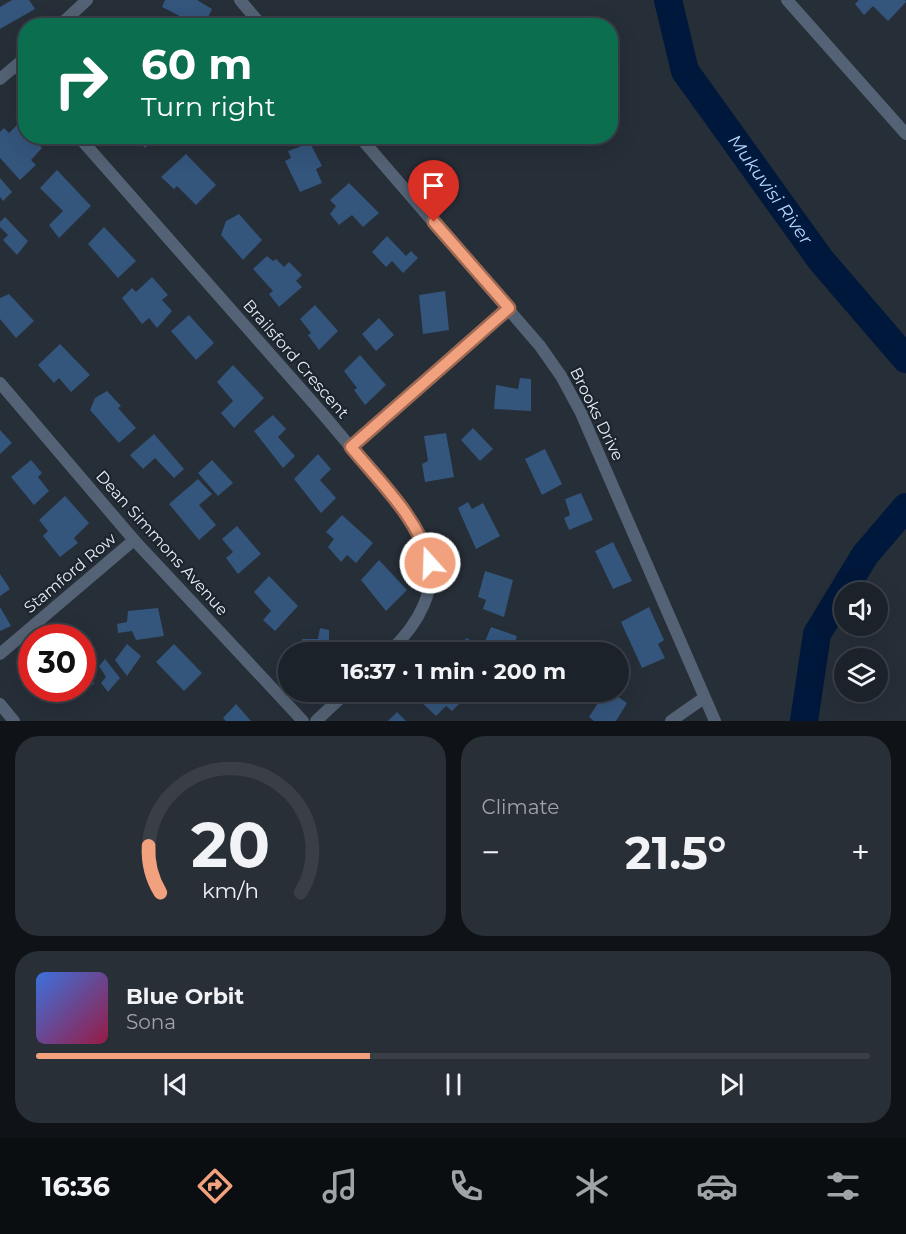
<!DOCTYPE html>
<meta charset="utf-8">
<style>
body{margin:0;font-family:Montserrat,sans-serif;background:#292f36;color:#f1f3f6;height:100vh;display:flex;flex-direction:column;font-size:22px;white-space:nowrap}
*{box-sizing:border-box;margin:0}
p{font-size:20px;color:#a0a4a8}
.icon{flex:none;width:33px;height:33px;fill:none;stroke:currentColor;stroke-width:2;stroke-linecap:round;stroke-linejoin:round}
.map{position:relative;height:721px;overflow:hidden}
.drawer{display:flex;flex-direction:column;gap:15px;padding:15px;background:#0f1317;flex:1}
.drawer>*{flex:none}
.banner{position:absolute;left:18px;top:18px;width:600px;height:126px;border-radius:24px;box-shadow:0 6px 24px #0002,0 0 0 2px #3a3f47;background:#0b6e4f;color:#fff;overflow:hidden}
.controls{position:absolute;left:834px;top:582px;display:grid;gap:12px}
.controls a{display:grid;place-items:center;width:54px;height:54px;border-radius:50%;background:#1c222a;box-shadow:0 6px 24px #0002,0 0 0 2px #3a3f47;font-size:30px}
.speed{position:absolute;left:18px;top:624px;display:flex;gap:12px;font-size:30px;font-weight:700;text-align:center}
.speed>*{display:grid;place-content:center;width:78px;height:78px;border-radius:50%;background:#1c222a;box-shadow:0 6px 24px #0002,0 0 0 2px #3a3f47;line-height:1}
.speed .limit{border:9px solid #d22;background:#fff;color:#111}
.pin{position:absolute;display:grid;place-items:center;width:51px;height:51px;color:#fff;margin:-62px -26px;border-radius:50% 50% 50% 0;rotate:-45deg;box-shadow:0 0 6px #0007}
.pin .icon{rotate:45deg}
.me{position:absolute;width:66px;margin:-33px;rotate:340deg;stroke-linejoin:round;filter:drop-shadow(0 0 4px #0008)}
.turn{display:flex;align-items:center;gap:21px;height:126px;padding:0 24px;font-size:27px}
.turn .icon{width:78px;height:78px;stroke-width:2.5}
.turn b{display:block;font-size:42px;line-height:51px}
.big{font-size:45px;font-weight:700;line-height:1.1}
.drawer .widget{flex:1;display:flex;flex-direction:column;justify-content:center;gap:9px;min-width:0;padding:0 21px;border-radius:24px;background:#292f36}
.drawer .dial{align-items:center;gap:0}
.dial svg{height:156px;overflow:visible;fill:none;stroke:#3a3f47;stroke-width:7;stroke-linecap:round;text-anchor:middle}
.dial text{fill:#f1f3f6;stroke:none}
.song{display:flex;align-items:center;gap:18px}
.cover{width:72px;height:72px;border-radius:9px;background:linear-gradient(135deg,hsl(220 70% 55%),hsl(340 70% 35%))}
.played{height:6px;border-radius:3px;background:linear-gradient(90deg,#f2a17e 40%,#3a3f47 40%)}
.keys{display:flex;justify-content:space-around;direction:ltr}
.heat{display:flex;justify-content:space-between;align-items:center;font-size:33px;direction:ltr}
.drawer .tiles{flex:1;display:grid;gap:15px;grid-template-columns:1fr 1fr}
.widget:last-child{grid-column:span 2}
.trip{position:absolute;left:278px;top:642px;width:351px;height:60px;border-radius:30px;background:#1c222a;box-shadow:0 6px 24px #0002,0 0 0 2px #3a3f47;font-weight:700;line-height:60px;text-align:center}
.tab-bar{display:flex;height:96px;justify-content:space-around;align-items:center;background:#0b0e11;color:#a0a4a8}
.tab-bar .icon{width:42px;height:42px}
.tab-bar .selected{color:#f2a17e}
.tab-bar b{font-size:27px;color:#f1f3f6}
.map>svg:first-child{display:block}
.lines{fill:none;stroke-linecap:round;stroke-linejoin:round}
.river{stroke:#00183b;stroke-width:28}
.building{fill:#34557c}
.street{stroke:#536274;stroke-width:12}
.route-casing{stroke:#9d6952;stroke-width:15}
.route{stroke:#f2a17e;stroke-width:10}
.labels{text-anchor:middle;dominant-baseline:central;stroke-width:4.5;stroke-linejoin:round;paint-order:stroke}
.street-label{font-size:16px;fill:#e7ecf3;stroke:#1c242e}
.water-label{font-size:18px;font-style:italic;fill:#b6d5fc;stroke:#1c242e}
</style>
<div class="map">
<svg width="906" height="721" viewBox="0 0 906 721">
<rect width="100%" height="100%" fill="#262e38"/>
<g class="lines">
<!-- river -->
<g class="river">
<path id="s1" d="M668,0L685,71L820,259L906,359"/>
<polyline points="804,721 817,634 865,555 906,507"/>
</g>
</g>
<!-- building -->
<g class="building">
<polygon points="12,0 29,0 35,9 0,29 0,7"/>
<polygon points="165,0 197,0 212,9 204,26 199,26 162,7"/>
<polygon points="859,0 905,0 906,2 888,21 873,6 864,15 855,4"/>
<polygon points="174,16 194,26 169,26"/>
<polygon points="18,124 26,132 26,136 30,136 42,148 31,160 36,165 20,180 0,158 0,132 4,128 9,133"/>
<polygon points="135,136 158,136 145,148"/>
<polygon points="310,143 322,166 316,169 322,183 300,192 285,161 291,158 288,151"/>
<polygon points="186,154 216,185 196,205 177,186 174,189 161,177"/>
<polygon points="57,170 91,206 59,238 49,225 63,211 40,188"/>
<polygon points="0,178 12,192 3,201 0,197"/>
<polygon points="349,183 379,213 363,227 352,215 339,225 330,214 336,206 330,200"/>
<polygon points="239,214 262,240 243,260 221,235 226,221"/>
<polygon points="5,217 28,241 17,255 3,240 8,235 0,227 0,222"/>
<polygon points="104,227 136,261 118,278 88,244"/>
<polygon points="387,236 406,256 411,251 418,258 403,273 392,261 386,267 372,252"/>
<polygon points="267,256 273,261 276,259 284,267 289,262 302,275 296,281 302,287 279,307 269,294 273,291 253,269"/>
<polygon points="152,277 168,295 162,300 172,311 157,328 149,318 142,324 122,298 132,288 136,292"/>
<polygon points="445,291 449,330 423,334 419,295"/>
<polygon points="9,294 34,321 16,338 0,319 0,298"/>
<polygon points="315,305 338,331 319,350 308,335 311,333 300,319"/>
<polygon points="189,315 214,343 196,360 171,331"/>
<polygon points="379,318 394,335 376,351 362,334"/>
<polygon points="60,344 90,375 71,392 59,378 54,383 38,365"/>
<polygon points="360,355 386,385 365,405 354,390 357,388 344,371"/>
<polygon points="233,365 264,398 234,428 221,413 233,401 217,382"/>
<polygon points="520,378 531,379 531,411 494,409 496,385 518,389"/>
<polygon points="107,391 121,406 118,408 136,428 119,443 90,410 95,398"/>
<polygon points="273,415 286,429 278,437 295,456 283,468 254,431"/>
<polygon points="473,428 493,449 480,461 461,440"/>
<polygon points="0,430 12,443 0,454"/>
<polygon points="446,433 454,477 425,482 422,464 428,461 424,436"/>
<polygon points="154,434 184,469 174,478 155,458 143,469 130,455"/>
<polygon points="545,449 562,484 542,495 525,459"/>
<polygon points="318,454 331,469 320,480 336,498 321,513 294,479"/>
<polygon points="31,460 42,473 38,477 49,491 34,505 11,477"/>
<polygon points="212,460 233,483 218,496 198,473"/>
<polygon points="198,479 212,494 199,505 216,525 199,540 169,504"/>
<polygon points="581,493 593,520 569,530 564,518 570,515 565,499"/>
<polygon points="65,496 89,523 74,538 78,543 60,557 43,536 48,531 39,520"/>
<polygon points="468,502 472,509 483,503 500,536 476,549 458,508"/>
<polygon points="342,515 373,543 356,563 347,555 341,562 328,547 334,539 326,532"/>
<polygon points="237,526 261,554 238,574 226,558 233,552 222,539"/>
<polygon points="613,542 632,581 613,589 595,551"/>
<polygon points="379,560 407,590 386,611 361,580"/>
<polygon points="485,571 513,580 504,617 483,609 486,600 478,597"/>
<polygon points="0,574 10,589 0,596"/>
<polygon points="269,576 298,606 275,631 263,620 271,611 254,592"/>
<polygon points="0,607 11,626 0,631"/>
<polygon points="649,607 664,640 658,644 665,658 642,668 621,622"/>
<polygon points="158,608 164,636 136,640 132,631 118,633 117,624 127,622 128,611"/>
<polygon points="491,627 517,636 512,650 503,646 500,652 460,652 466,638 483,646"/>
<polygon points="320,628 329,630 329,652 301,652 302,639 318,639"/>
<polygon points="127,644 141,656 127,676 115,660"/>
<polygon points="174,644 202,673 184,691 156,662"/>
<polygon points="83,655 94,684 68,695 64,688 82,688"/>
<polygon points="105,659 120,678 108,692 101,683 106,677 99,666"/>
<polygon points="45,688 63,688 48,695"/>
<polygon points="425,692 458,692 453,697 459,704 452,711 446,706 436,716 418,699"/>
<polygon points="605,692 611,692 627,703 616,721 594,721 589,717"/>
<polygon points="236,704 251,721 226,721 223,718"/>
<polygon points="397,712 406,721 388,721"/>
</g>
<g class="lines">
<!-- street -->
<g class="street">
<polyline points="240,0 262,26"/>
<polyline points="787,0 906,134"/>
<polyline points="59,26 87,0"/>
<polyline points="16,66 26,77"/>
<polyline points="0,79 26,57"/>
<path d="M78,136C157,226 236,316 315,405C340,434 364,463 388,492C402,510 418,527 426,548C441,588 417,626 389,652"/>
<polyline points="359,136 540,346 561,376 581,413 715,721"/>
<polyline points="0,383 134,540 303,721"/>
<polyline points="351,447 509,308"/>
<polyline points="0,654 134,540"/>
<polyline points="0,704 14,721"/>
<polyline points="316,721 347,692"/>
<polyline points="671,721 704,698"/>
</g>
</g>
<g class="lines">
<defs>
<path id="route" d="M430,563C418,518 380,482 351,447L509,308L434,222"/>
</defs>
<!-- route casing -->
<use href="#route" class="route-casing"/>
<!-- route -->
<use href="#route" class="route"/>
</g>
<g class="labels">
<!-- street labels -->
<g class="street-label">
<text transform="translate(296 359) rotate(49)">Brailsford Crescent</text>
<text transform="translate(597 414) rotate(64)">Brooks Drive</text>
<text transform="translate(162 543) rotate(48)">Dean Simmons Avenue</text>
<text transform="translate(70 573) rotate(-40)">Stamford Row</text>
</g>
<!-- water labels -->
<g class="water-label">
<text stroke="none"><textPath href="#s1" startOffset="219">Mukuvisi River</textPath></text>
</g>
</g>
</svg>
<div class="controls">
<a><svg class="icon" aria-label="sound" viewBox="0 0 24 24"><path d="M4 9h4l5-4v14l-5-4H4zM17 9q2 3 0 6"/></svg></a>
<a><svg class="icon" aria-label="layers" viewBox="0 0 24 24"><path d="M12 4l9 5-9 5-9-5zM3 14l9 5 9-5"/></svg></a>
</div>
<div class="speed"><div class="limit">30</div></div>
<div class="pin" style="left:434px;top:222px;background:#d93025"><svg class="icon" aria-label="arrive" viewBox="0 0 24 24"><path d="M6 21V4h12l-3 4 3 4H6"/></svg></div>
<svg class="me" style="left:430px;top:563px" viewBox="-20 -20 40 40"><circle r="17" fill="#f2a17e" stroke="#fff" stroke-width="3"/><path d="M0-11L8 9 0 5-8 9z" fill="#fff"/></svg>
<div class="trip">16:37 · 1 min · 200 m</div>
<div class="banner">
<div class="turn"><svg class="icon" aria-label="right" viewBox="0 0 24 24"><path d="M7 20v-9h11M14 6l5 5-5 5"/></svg><div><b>60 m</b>Turn right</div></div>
</div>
</div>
<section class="drawer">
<div class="tiles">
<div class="widget dial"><svg viewBox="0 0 100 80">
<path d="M14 69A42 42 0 1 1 86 69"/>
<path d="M14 69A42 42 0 0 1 8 45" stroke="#f2a17e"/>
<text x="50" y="56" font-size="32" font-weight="700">20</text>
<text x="50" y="72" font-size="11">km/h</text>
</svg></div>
<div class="widget"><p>Climate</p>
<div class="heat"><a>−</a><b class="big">21.5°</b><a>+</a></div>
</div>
<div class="widget">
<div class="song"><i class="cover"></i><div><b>Blue Orbit</b><p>Sona</p></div></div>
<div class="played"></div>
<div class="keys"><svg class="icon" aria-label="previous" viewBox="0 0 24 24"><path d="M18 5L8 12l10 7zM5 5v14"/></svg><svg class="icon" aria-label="pause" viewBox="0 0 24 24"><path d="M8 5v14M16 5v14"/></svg><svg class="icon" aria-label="next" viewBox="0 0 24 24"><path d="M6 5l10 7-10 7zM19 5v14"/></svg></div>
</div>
</div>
</section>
<nav class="tab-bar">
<b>16:36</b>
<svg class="icon selected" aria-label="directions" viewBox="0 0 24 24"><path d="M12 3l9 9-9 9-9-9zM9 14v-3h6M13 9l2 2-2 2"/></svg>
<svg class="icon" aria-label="music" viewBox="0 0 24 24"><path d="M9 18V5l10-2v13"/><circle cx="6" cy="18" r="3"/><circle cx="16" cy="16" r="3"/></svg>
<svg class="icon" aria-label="phone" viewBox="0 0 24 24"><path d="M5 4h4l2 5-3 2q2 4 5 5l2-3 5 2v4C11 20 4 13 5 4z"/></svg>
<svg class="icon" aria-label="climate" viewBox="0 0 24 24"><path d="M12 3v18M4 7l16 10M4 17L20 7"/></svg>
<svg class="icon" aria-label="car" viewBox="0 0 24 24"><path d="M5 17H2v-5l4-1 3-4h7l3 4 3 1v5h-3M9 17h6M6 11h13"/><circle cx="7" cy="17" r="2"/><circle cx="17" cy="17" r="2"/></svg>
<svg class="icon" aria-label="filters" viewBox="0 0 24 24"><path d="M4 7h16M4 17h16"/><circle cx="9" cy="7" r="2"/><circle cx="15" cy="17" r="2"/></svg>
</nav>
